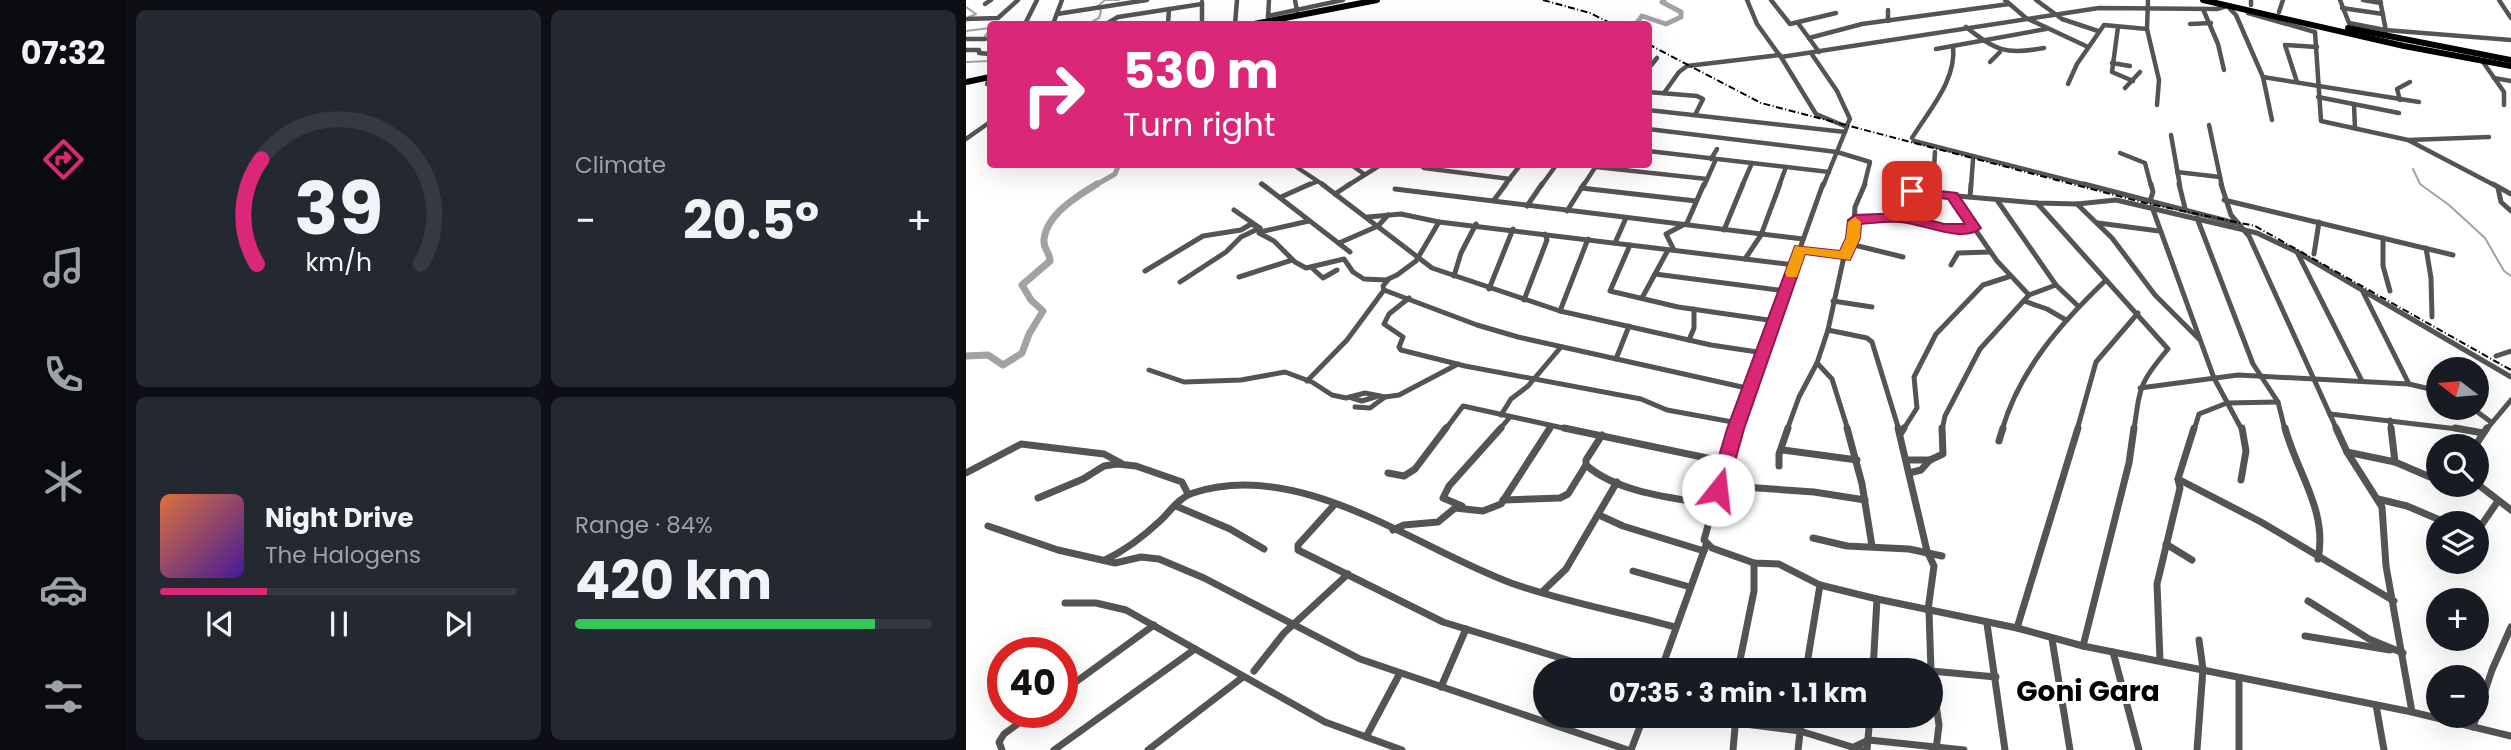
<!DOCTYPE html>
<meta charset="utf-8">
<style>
body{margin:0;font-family:Poppins,sans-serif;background:#242831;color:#f1f3f6;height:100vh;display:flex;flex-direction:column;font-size:26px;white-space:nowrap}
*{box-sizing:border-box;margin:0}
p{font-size:23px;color:#9ea1a6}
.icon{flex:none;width:38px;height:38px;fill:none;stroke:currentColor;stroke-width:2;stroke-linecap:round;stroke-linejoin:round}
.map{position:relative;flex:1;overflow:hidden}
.panel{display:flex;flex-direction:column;gap:10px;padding:10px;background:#0d0f14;width:840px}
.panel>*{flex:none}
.hud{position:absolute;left:21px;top:21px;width:665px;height:147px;border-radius:7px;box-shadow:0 7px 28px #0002;background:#db2777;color:#fff;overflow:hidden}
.needle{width:46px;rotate:286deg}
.fabs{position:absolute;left:1460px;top:357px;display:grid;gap:14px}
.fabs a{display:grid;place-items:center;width:63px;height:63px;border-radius:50%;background:#171b24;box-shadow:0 7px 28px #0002;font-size:35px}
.speed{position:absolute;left:21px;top:637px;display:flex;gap:14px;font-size:35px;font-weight:700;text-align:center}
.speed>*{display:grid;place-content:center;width:91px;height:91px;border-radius:50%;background:#171b24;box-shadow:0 7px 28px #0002;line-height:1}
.speed .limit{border:10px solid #d22;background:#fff;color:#111}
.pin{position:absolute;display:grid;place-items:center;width:60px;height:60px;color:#fff;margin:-30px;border-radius:14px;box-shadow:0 4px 10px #0006}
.me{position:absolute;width:77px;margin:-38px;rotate:16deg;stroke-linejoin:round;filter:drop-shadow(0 0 5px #0008)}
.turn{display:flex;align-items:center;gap:24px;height:147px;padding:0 21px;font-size:32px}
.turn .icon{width:91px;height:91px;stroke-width:2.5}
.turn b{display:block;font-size:49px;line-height:60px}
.big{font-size:52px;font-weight:700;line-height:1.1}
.panel .widget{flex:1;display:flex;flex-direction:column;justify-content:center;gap:10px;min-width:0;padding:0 24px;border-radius:10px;background:#242831}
.panel .dial{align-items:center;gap:0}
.dial svg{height:182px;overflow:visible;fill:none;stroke:#363941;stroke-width:7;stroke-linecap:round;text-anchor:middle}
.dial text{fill:#f1f3f6;stroke:none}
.song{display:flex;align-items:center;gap:21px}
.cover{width:84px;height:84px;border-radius:10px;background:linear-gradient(135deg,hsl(20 70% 55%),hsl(260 70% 35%))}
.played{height:7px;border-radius:4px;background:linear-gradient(90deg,#db2777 30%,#363941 30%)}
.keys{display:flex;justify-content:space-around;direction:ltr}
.heat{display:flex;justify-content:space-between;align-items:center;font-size:38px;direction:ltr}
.charge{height:10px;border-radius:5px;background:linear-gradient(90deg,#34c759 84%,#363941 0)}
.panel .tiles{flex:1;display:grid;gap:10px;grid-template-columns:repeat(2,1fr)}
.trip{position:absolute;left:567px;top:658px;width:410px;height:70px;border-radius:35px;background:#171b24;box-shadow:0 7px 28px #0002;font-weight:700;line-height:70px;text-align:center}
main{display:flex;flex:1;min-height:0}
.dock{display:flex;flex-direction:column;width:126px;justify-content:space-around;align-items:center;background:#090b0e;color:#9ea1a6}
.dock .icon{width:49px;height:49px}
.dock .active{color:#db2777}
.dock b{font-size:32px;color:#f1f3f6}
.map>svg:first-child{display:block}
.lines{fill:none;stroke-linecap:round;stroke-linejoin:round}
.stream{stroke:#a2a2a2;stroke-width:2}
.river-far1{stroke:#a2a2a2;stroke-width:5}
.river{stroke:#a2a2a2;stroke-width:7}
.minor-far2{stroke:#545454;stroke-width:4.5}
.minor-far1{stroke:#545454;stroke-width:5}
.minor{stroke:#545454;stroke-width:7}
.highway{stroke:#000;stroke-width:6}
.rail{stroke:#000;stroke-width:2;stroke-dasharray:7 2.5 1 2.5;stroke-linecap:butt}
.route{fill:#db2777;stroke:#8e194d;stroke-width:2}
.slow{fill:#f59e0b}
.labels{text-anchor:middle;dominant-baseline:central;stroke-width:6;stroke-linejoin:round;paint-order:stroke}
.near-quarter-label{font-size:28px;font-weight:bold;fill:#000;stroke:#fff}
</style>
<main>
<nav class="dock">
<b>07:32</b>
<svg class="icon active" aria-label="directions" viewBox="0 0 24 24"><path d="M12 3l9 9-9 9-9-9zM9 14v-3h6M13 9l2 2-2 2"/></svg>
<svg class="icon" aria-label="music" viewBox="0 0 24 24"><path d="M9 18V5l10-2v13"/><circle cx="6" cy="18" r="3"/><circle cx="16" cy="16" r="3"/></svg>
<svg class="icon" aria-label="phone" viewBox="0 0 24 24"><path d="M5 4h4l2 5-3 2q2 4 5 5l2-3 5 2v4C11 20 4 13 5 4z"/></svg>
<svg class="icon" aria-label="climate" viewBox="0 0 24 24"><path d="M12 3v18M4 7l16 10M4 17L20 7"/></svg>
<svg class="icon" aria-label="car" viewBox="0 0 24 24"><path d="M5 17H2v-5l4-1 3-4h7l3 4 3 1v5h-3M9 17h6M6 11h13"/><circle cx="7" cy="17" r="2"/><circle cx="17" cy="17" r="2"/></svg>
<svg class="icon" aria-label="filters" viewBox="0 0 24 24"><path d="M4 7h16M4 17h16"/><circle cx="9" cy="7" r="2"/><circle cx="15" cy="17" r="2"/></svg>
</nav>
<section class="panel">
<div class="tiles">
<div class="widget dial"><svg viewBox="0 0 100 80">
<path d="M14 69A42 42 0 1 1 86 69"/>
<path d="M14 69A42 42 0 0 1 16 23" stroke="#db2777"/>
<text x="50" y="56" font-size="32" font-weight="700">39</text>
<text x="50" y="72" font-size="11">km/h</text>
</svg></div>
<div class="widget"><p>Climate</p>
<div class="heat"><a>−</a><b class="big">20.5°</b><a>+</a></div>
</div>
<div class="widget">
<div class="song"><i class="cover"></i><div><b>Night Drive</b><p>The Halogens</p></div></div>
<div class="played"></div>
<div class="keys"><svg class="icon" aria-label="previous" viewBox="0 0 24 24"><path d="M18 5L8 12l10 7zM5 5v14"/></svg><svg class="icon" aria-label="pause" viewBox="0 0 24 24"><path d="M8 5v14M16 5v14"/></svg><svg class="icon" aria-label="next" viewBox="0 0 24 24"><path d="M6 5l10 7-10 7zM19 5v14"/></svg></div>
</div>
<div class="widget"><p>Range · 84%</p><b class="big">420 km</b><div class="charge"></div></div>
</div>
</section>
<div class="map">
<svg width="1545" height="750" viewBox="0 0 1545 750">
<rect width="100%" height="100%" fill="#fff"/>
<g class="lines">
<!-- stream -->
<g class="stream">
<polyline points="0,7 10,14 3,17"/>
<polyline points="122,24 133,18 135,11 132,6 139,0 153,0"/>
<polyline points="24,30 19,36 24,41"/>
<polyline points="0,31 24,28"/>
<polyline points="0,62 24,61"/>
<polyline points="1447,169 1454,184 1483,205 1519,238 1538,271 1545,276"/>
</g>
<!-- river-far1 -->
<g class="river-far1">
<polyline points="670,24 676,16 700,24 715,17 715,12 696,2 698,0"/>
<polyline points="128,186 149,174 153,164"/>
</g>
<!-- river -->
<path class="river" d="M0,356L22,355L37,365L56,353L63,334L77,311L65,300L56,285L84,261C84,252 77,249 78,240C80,215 111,196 131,184"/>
<!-- minor-far2 -->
<g class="minor-far2">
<polyline points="329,0 331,11"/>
<polyline points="781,0 791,24 814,56"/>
<polyline points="805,0 824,24 870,13"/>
<polyline points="1039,0 1060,18 1122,47"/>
<polyline points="1070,0 1096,19 1132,31"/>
<polyline points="1182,0 1181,29 1193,80 1191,105"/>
<polyline points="1285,0 1285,5"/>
<polyline points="1374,0 1383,23 1419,30 1545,40"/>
<polyline points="1397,0 1415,3"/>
<polyline points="1414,0 1420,31"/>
<polyline points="1533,0 1545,18"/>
<polyline points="236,2 236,24"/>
<polyline points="19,4 25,0"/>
<polyline points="1376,8 1417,14"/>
<polyline points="1237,9 1252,44 1258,70"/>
<polyline points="1264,9 1270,15 1297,77 1306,120"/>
<polyline points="922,10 922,21"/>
<polyline points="1313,12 1317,0"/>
<polyline points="1282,13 1349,32 1355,121 1442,140 1530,186"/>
<polyline points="91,14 181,0"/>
<polyline points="302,16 377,0"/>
<polyline points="302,18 303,0"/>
<polyline points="0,19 32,18 52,0"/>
<polyline points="832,23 853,52"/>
<polyline points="59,24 71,0"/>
<polyline points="66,24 88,23"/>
<polyline points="87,24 96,0"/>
<polyline points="140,24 152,17 236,4"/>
<polyline points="202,24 203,9"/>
<polyline points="269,24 271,0"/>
<polyline points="1224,24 1245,23"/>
<path d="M1000,27C1030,51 1040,55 1078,48"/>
<polyline points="1152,27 1146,72 1167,81"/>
<polyline points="843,38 896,24 1043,4"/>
<polyline points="0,39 19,39"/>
<polyline points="970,49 1080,29"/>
<polyline points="0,50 13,50 13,53 24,54"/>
<polyline points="845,53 871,91 884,119 881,125"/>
<polyline points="1024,62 1034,52"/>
<polyline points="1517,62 1538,92 1538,105"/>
<polyline points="1146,63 1164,66"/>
<polyline points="682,69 691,58"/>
<polyline points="1297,77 1453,102"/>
<polyline points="1528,78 1545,81"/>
<polyline points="24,79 21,84 24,83"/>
<polyline points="1331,82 1319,45 1351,47"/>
<polyline points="1102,84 1111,64 1138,25 1181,29"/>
<polyline points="1159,88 1174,72"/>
<polyline points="682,92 731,96 737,99 729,115"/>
<polyline points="698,93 713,72 721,66 814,55"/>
<polyline points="1352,97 1433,113"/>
<polyline points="1434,100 1431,89 1444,82"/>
<polyline points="1388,105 1389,128"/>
<polyline points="682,110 879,132"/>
<polyline points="1243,125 1256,186"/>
<polyline points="682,129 871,152 904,162 898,186"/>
<polyline points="1205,135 1214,186"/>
<path d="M946,138C963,110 991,80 987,46"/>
<polyline points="0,139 24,122"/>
<polyline points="1443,140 1523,137"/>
<polyline points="948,141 1125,186"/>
<polyline points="682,151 863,172"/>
<polyline points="1154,153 1179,163 1185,186"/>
<polyline points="745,159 751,149"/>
<polyline points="326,164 359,186"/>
<polyline points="384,164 398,174"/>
<polyline points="453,164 458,168 544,179"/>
<polyline points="630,167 741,179"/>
<polyline points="1211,172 1254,177"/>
<polyline points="295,184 298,186"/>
<polyline points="340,186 350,182"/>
<polyline points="381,186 416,164"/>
<polyline points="538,186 555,164"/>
<polyline points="575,186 591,164"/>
<polyline points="617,186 630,166"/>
<polyline points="738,186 750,159"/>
<polyline points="776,186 786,163"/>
<polyline points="813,186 820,167"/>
<polyline points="857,186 881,127 850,114 815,57 1133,8 1251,9 1261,6"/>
<polyline points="967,186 969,152"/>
<polyline points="1005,186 1007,160"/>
</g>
<!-- minor-far1 -->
<g class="minor-far1">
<polyline points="296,184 384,252"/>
<polyline points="356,184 466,268 594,311 745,345 798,353"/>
<polyline points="1118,184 1269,223"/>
<polyline points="1213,184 1219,208"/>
<polyline points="1255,184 1265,215 1283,236 1371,430"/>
<polyline points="1527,184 1545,194"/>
<polyline points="615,188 730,201"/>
<polyline points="1532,188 1535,202 1545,211"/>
<polyline points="429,189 837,239"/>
<polyline points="946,192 1071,203 1111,204 1150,200 1291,233 1331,252 1545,377"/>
<polyline points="369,194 384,184"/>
<polyline points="966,194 967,184"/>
<polyline points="986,196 1031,261 1063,295"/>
<polyline points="315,197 344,184"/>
<polyline points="1004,197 1005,184"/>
<polyline points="528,200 540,184"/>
<polyline points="1031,200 1090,285 1112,306"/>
<polyline points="1258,200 1487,255"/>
<polyline points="1184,201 1187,192 1185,184"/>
<path d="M1071,203L1202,349C1173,383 1174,387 1168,430"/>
<polyline points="1111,204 1146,238 1189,295 1233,339"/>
<polyline points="561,206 576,184"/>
<polyline points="1186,207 1248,378 1276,430"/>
<polyline points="268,210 294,228 293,233 308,241 329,262 340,268 378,259 387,272 398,279 420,280 431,275 450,261 473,222 829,265"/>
<polyline points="601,211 618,184"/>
<polyline points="402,217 435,214 473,222"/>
<polyline points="1231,218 1287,364 1312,402 1319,430"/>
<polyline points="889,220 937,218 978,228 1009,228"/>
<polyline points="1132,223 1193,231"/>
<polyline points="758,230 777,184"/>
<polyline points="294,232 343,221"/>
<polyline points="1417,238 1417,266 1424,291"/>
<polyline points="373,243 412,226 422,215"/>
<polyline points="649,243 660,218"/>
<polyline points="884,244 937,257"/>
<polyline points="664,245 644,291 712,307 809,321"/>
<polyline points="1460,248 1465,278 1466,317"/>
<polyline points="834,249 879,257"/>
<polyline points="702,250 689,274 820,291"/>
<polyline points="708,250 700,234 721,223 738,184"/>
<polyline points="1331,252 1396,381"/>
<polyline points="1348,254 1353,222"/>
<polyline points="779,259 795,235 814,184"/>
<polyline points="985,265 992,253 1024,252"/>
<polyline points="346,268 357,278 371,270"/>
<polyline points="179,271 237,236 275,230 285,224 289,226"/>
<polyline points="488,276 495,253 510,224"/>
<polyline points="273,277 326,260"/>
<polyline points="422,280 417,286 418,290 511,325 552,337 785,389"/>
<polyline points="214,282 260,252 275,237 294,228"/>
<polyline points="523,289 547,229"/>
<polyline points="1397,292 1443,384"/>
<polyline points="443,298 423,314 418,324 437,337 433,347 435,350 499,366 675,399 701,410 772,423"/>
<polyline points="676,298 689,274"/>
<polyline points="558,300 581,240 579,234"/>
<polyline points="867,301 906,307"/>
<polyline points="1058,301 1081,309 1100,320"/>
<polyline points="594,311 622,239"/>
<polyline points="862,330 901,338 906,342 933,430"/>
<polyline points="723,340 728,328 728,309"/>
<polyline points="1530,356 1545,351"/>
<polyline points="650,359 663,326"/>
<polyline points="851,363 866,379 882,430"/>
<polyline points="183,370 218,382 275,380 319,372 346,382 366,395 380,398 399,393 419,397 433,395 492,364"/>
<polyline points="341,381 381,340 418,290"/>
<polyline points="1174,388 1272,375 1443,384 1472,391"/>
<polyline points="386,398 396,401 412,396"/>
<polyline points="389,407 404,408 419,397"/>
<polyline points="1506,408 1525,422"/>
<polyline points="1364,414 1500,430"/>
<polyline points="535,415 545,399 562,386 595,347"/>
<polyline points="1424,420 1425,430"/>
<polyline points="479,430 497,406 606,430"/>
<polyline points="533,430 544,417"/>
<polyline points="583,430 585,427"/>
<polyline points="769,430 857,184"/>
<polyline points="821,430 833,397 851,363 862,330 877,261 887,238 889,207 899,184"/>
<polyline points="937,430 951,408 948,377 970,334 1017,285 1042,277"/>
<polyline points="976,430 979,416 1014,349 1063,295 1090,285"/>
<path d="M1036,430C1054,369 1095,323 1140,280"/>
<polyline points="1111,430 1130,362 1172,313"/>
<polyline points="1228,430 1233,414 1261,403 1312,402"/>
<polyline points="1520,430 1545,400"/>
</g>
<!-- minor -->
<g class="minor">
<polyline points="598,428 760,462"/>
<polyline points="769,428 738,540 746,548 788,563 813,564 854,585 911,599 1051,628 1117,646 1446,712 1545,736"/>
<polyline points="881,428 896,484 906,546"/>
<polyline points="932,428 961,551 968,566 962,610"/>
<path d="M1319,428C1331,473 1362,511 1352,559"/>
<polyline points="1370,428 1381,452 1416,507 1420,566 1446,712"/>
<polyline points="1425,428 1429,462"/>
<polyline points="1489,428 1517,433"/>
<polyline points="934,434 938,428"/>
<path d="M636,435L620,460V465C652,493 707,498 748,505"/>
<polyline points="1033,441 1037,428"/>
<polyline points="1509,446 1521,428"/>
<polyline points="817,450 891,460"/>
<polyline points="1381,452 1429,462 1464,477 1472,460"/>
<polyline points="940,460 964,460 977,454 976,428"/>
<polyline points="813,466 813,454 822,428"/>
<polyline points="0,473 55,444 138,454 155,463"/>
<polyline points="422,473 438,476 449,469 480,428"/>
<polyline points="943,473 955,470 964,460"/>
<polyline points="1212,479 1295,522 1428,601"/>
<polyline points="1275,480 1280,451 1276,428"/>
<polyline points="1510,483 1545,510"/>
<polyline points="777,487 848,492 899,500"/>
<polyline points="72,498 117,479 138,466 151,464 170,466 216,482 222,494"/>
<polyline points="1412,499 1441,506 1481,523"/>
<polyline points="537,500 594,498 602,494 620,465"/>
<polyline points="369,504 332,545 332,550 477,622 634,670"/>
<polyline points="210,506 264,529 298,549"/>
<polyline points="496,506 477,498 483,486 535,428"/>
<polyline points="633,515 657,526 738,551"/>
<polyline points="22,526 92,550 149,563 175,557 193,559 238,578 394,659 662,750"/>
<polyline points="427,530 438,525 472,522 489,508 517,511 535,504 584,428"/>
<polyline points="1510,533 1532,501"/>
<polyline points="847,538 881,546 943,549 976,556"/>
<polyline points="1200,544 1226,560"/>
<path d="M139,560C160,550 178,536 195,520C204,511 214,497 227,493C335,458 448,547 545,583C598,602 655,612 709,627"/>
<polyline points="667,571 724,587"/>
<polyline points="577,591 600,569 651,482"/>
<polyline points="1342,601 1403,639 1437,653"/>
<polyline points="99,603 130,603 160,610 359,722 436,750"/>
<polyline points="963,611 965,671 973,725 970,750"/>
<polyline points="1021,624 1039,750"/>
<polyline points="1051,628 1112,428"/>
<polyline points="1339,636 1424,650"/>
<polyline points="1086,639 1104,750"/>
<polyline points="1117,646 1163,463 1168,428"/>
<polyline points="1147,652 1173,750"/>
<polyline points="1194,660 1191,584 1214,488 1212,479 1228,428"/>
<polyline points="695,670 740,545"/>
<polyline points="772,670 788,591 788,563"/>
<polyline points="840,670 854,585"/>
<polyline points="907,670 911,599"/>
<polyline points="288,671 318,633 382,574"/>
<polyline points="965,671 1030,677"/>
<polyline points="1273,679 1273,750"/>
<polyline points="475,687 500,629"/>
<polyline points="96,692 188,625"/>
<polyline points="1410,705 1418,750"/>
<polyline points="771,723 834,731 896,750"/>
<polyline points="1507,727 1526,670 1545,627"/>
<polyline points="400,737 434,673"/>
<polyline points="890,746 903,740 998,750"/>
<polyline points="36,750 33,742 38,734 68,712"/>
<polyline points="88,750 229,649"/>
<polyline points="182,750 277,677"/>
<polyline points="665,750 678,716"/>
<polyline points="767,750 770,716"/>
<polyline points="832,750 836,716"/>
<polyline points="901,750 904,716"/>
<polyline points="1231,750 1237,669 1233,640"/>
</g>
<!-- highway -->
<g class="highway">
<polyline points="1237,0 1438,46 1545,66"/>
<polyline points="288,24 411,0"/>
<polyline points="1382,28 1545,60"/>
<polyline points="0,82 24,77"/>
</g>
<!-- rail -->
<g class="rail">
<polyline points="577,0 624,13 646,24"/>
<polyline points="682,44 795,103 1179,203 1289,226 1545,370"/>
</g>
</g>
<!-- route -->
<path class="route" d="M946,188L991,193L1015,228C997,244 956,223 934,222C921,221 908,223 895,224L894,238L884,260L839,254L778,429L761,490L758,495L752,497L745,495L743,490L761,429L829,246L874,251L880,238L882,220L889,215L937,213L978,224H999L982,199L941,194L939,191Z"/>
<!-- slow -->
<polygon class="slow" points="889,217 895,222 894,238 884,260 839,254 831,277 821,277 819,273 829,246 874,251 880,238 882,222"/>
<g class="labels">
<!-- near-quarter labels -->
<g class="near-quarter-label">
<text x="1122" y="691">Goni Gara</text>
</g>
</g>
</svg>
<div class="fabs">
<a><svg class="needle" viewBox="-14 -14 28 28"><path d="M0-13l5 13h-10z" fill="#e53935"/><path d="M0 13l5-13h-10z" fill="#9ea1a6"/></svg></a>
<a><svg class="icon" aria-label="search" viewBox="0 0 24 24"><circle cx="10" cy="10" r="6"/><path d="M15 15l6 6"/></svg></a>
<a><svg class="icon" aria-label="layers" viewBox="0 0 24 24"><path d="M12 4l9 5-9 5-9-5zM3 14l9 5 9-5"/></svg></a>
<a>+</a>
<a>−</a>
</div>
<div class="speed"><div class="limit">40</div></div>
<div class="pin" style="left:946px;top:191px;background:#d93025"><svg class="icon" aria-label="arrive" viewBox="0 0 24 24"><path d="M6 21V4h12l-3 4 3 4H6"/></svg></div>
<svg class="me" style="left:752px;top:490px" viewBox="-20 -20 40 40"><circle r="19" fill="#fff"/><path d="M0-13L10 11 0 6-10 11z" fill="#db2777"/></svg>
<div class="trip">07:35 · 3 min · 1.1 km</div>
<div class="hud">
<div class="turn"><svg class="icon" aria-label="right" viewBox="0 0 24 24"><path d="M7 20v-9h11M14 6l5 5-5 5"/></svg><div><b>530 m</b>Turn right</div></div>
</div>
</div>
</main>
